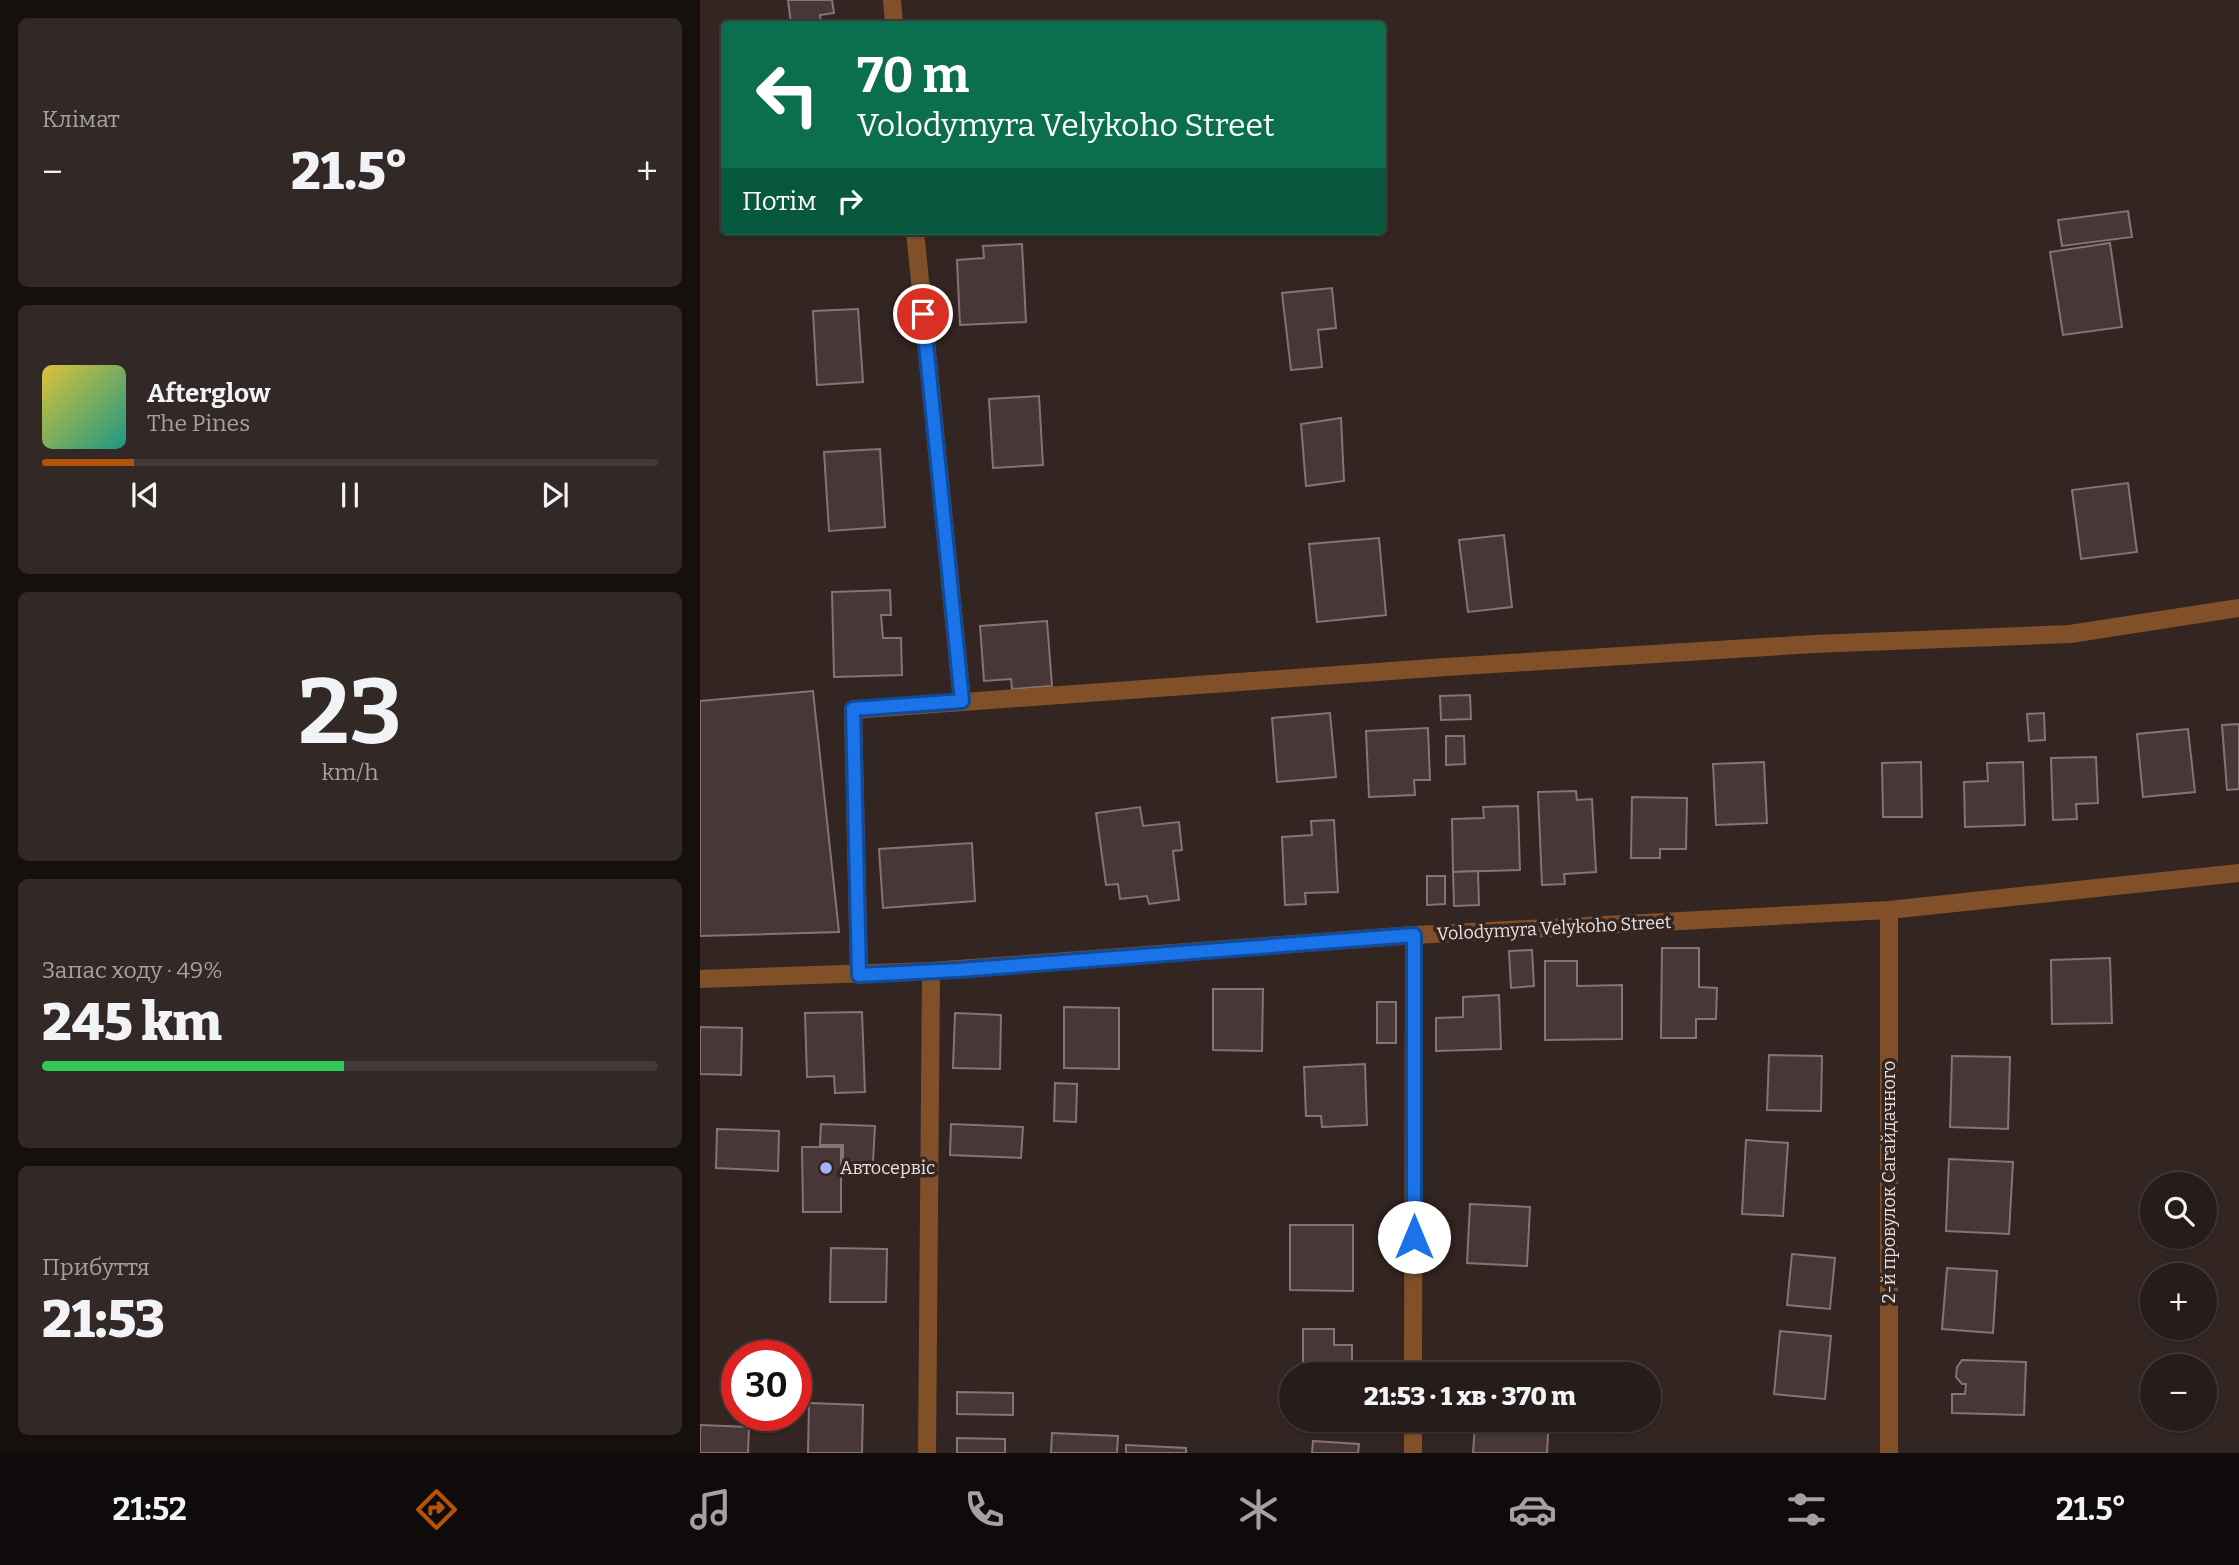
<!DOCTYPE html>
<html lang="uk">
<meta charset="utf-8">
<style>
body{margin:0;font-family:Bitter,serif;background:#322926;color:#f1f3f6;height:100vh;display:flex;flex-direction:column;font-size:26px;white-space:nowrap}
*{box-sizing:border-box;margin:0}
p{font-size:23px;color:#a4a1a2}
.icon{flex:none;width:38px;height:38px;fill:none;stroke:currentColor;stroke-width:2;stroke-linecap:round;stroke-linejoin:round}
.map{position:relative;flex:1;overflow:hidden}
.drawer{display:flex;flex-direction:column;gap:18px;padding:18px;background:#150f0e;width:700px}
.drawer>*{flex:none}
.guide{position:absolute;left:21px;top:21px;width:665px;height:214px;border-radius:7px;box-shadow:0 2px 5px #0004,0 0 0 2px #423a38;background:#0b6e4f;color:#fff;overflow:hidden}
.buttons{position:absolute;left:1440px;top:1172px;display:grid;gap:14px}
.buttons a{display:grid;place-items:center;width:77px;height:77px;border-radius:50%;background:#261c19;box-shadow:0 2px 5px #0004,0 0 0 2px #423a38;font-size:35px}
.speed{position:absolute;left:21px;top:1340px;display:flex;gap:14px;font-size:35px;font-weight:700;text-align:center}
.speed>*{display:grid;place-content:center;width:91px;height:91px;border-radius:50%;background:#261c19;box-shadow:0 2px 5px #0004,0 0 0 2px #423a38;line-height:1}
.speed .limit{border:10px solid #d22;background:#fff;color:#111}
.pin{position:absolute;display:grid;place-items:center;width:60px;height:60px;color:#fff;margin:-30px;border:4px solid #fff;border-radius:50%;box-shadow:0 2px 7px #0007}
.me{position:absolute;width:77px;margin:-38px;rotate:0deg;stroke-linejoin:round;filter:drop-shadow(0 0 5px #0008)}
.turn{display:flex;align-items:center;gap:24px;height:147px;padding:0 21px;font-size:32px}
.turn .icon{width:91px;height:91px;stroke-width:2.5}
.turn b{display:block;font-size:49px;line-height:60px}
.then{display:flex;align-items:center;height:66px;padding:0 21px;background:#0003;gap:14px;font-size:26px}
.big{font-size:52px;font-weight:800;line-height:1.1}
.drawer .widget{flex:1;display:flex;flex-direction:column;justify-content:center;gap:10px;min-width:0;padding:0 24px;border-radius:10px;background:#322926}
.drawer .dial{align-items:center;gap:0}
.dial b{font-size:91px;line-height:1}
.song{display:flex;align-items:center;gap:21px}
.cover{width:84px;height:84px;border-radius:10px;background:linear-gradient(135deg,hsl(50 70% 55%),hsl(170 70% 35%))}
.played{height:7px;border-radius:4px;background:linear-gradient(90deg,#b45309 15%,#423a38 15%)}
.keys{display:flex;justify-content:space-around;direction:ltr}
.heat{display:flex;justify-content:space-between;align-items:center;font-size:38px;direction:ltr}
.charge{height:10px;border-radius:5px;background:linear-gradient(90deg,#34c759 49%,#423a38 0)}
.trip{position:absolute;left:579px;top:1362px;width:382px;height:70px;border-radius:35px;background:#261c19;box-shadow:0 2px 5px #0004,0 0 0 2px #423a38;font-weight:800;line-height:70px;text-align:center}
.tabs{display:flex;height:112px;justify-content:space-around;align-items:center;background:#0f0b0a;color:#a4a1a2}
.tabs .icon{width:49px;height:49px}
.tabs .on{color:#b45309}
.tabs b{font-size:32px;color:#f1f3f6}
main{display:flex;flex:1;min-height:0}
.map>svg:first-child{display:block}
.building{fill:#473739;stroke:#867375;stroke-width:2}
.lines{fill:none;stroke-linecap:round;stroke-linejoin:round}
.minor{stroke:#815028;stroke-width:18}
.route-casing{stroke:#114b97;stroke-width:18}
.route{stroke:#1a73e8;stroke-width:12}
.poi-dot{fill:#a6b1fc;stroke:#332521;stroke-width:2.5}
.labels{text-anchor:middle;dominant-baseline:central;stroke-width:7;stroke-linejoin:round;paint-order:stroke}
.street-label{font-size:18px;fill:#e9dfdc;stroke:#332521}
.poi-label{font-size:18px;fill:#e9dfdc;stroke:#332521;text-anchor:start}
</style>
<main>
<section class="drawer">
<div class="widget"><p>Клімат</p>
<div class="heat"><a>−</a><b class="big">21.5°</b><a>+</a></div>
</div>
<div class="widget">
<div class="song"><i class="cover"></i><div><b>Afterglow</b><p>The Pines</p></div></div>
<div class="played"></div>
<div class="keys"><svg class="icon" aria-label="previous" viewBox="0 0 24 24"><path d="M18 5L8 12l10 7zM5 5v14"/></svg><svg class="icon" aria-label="pause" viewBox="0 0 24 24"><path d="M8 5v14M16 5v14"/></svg><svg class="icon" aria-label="next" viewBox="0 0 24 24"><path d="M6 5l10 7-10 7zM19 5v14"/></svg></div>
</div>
<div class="widget dial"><b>23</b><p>km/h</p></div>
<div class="widget"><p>Запас ходу · 49%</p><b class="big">245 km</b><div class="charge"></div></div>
<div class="widget"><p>Прибуття</p><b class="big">21:53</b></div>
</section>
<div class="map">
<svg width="1539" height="1453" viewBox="0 0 1539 1453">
<rect width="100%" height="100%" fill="#332521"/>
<!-- building -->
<g class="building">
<polygon points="88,0 132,0 134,13 120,15 121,24 91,24"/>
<polygon points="1428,211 1432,237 1362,246 1358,220"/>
<polygon points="1410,243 1422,327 1363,335 1350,252"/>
<polygon points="322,244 326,322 260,325 257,260 284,258 283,246"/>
<polygon points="632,288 636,328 618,330 622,367 591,370 582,293"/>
<polygon points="158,309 163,382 117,385 113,311"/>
<polygon points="339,396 343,465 293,468 289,399"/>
<polygon points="641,418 644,481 606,486 601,424"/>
<polygon points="180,449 185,527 129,531 124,452"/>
<polygon points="1428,483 1437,552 1381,559 1372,490"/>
<polygon points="804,535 812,607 768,612 759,540"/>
<polygon points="679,538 686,615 617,622 609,544"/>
<polygon points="190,590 191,615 181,615 183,638 201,638 202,675 134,677 132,592"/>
<polygon points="347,621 352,686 312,689 311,679 284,681 280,626"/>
<polygon points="113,691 139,932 0,936 0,701"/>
<polygon points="770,695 771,719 741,720 740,696"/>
<polygon points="630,713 636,777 577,782 572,718"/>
<polygon points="1344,713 1345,740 1329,741 1327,714"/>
<polygon points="1539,724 1539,789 1527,790 1522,725"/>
<polygon points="728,728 730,780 714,780 715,795 669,797 666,731"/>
<polygon points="1488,729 1495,792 1443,797 1437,734"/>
<polygon points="746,736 764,736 765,764 746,765"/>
<polygon points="1396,757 1398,803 1376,804 1377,819 1353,820 1351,758"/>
<polygon points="1064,762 1067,823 1016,825 1013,764"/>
<polygon points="1221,762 1222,817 1183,817 1182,763"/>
<polygon points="1323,762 1325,825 1265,827 1264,782 1288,781 1287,763"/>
<polygon points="876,791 877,800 892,799 896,872 864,874 865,884 842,885 838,792"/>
<polygon points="932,797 987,798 986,849 960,849 960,858 931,858"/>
<polygon points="818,806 820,870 753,872 752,819 784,818 783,807"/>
<polygon points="440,807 443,826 479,822 482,850 473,851 479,900 449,904 447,896 420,899 418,884 406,885 396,813"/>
<polygon points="634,820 638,892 605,893 606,904 585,905 582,837 612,835 611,821"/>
<polygon points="272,843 275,901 183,908 179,849"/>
<polygon points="778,871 779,905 754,906 753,872"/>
<polygon points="727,876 745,876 745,904 727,905"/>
<polygon points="962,948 999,948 999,987 1017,988 1016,1019 996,1019 996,1038 961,1038"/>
<polygon points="832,950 834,986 811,988 809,951"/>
<polygon points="1410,958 1412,1023 1352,1024 1351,960"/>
<polygon points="845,961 877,961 877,986 922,985 922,1039 845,1040"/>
<polygon points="513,989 563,989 562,1051 513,1050"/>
<polygon points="799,995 801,1049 736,1051 736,1018 763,1017 763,997"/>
<rect x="677" y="1002" width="19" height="41"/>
<polygon points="364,1007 419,1008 419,1069 364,1068"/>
<polygon points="162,1012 165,1092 135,1093 134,1076 107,1077 105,1013"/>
<polygon points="255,1013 301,1015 300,1069 253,1068"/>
<polygon points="0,1027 42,1028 41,1075 0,1074"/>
<polygon points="1069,1055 1122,1056 1121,1111 1067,1110"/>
<polygon points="1252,1056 1310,1057 1308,1129 1250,1127"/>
<polygon points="665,1064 667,1125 622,1127 621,1116 606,1116 604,1067"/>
<polygon points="355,1083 377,1084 376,1122 354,1121"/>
<polygon points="121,1124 175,1126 173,1162 143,1161 143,1145 120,1145"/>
<polygon points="251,1124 323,1127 321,1158 250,1155"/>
<polygon points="17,1129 79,1131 78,1171 16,1168"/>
<polygon points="1046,1140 1088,1143 1083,1216 1042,1214"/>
<polygon points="102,1147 141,1147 141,1212 103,1212"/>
<polygon points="1249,1159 1313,1162 1309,1234 1246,1231"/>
<polygon points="770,1204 830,1207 827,1266 767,1263"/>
<polygon points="590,1225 653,1225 653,1291 590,1290"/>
<polygon points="131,1248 187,1249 186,1302 130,1302"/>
<polygon points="1092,1254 1135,1258 1130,1309 1087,1305"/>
<polygon points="1247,1268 1297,1271 1293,1333 1242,1329"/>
<polygon points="603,1329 634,1329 634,1345 652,1345 652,1374 603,1374"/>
<polygon points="1080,1331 1131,1336 1125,1399 1074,1394"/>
<polygon points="1262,1360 1326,1362 1324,1415 1252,1413 1252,1394 1265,1394 1266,1384 1262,1384 1256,1377 1257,1367"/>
<polygon points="257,1392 313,1393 313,1415 257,1414"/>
<polygon points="109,1403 163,1405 162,1453 108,1453"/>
<polygon points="609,1419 647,1419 647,1431 609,1430"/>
<polygon points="768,1419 849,1419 847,1453 773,1453 775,1424 767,1424"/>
<polygon points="0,1425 49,1427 48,1453 0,1453"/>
<polygon points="352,1433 418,1436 417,1453 351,1453"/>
<polygon points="257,1438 305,1439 305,1453 257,1453"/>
<polygon points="613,1441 659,1444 658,1453 612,1453"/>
<polygon points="426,1445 486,1448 486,1453 426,1453"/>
</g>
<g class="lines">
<!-- minor -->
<g class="minor">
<polyline points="192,0 194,24"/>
<polyline points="215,231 262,701"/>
<polyline points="159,975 153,710 746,667 1114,644 1370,634 1539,608"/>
<polyline points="0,979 231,971 714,935 1189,910 1539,873"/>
<polyline points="713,1374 714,935"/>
<polyline points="227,1453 231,971"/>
<polyline points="713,1453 713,1419"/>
<polyline points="1189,1453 1189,910"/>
</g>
</g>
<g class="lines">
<defs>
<polyline id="route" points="223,314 262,701 153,709 159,975 258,970 714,935 714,1237"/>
</defs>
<!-- route casing -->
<use href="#route" class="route-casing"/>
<!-- route -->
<use href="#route" class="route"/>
</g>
<!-- markers -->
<circle class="poi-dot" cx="126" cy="1168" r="7"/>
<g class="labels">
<!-- street labels -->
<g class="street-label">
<text transform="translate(854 928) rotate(-3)">Volodymyra Velykoho Street</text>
<text transform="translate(1189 1182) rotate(-90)">2-й провулок Сагайдачного</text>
</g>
<!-- poi labels -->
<g class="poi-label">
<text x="140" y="1168">Автосервіс</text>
</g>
</g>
</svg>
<div class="buttons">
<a><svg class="icon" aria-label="search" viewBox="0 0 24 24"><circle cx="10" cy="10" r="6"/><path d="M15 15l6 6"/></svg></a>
<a>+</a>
<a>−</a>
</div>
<div class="speed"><div class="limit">30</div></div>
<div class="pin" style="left:223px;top:314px;background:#d93025"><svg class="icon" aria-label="arrive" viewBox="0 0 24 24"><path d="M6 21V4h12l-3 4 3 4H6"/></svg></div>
<svg class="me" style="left:714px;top:1237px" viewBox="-20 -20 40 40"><circle r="19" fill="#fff"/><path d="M0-13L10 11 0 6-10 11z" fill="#1a73e8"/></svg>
<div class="trip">21:53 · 1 хв · 370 m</div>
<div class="guide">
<div class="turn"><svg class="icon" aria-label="left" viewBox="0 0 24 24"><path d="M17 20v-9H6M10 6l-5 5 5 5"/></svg><div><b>70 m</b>Volodymyra Velykoho Street</div></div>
<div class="then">Потім<svg class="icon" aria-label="right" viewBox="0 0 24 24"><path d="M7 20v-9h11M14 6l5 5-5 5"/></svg></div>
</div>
</div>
</main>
<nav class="tabs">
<b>21:52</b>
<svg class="icon on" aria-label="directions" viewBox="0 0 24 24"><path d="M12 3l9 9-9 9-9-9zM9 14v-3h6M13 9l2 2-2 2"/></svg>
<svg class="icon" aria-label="music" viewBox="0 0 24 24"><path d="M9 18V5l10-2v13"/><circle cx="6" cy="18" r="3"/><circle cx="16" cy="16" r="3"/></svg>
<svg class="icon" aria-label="phone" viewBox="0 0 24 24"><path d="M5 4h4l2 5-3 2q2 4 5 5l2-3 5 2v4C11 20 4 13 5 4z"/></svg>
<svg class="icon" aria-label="climate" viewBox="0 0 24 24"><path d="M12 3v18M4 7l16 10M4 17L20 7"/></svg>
<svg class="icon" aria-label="car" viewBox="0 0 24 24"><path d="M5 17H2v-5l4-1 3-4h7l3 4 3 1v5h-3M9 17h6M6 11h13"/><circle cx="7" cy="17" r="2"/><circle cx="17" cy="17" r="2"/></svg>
<svg class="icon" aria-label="filters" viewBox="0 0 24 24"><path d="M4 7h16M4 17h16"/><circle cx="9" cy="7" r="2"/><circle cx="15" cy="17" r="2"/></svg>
<b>21.5°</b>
</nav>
